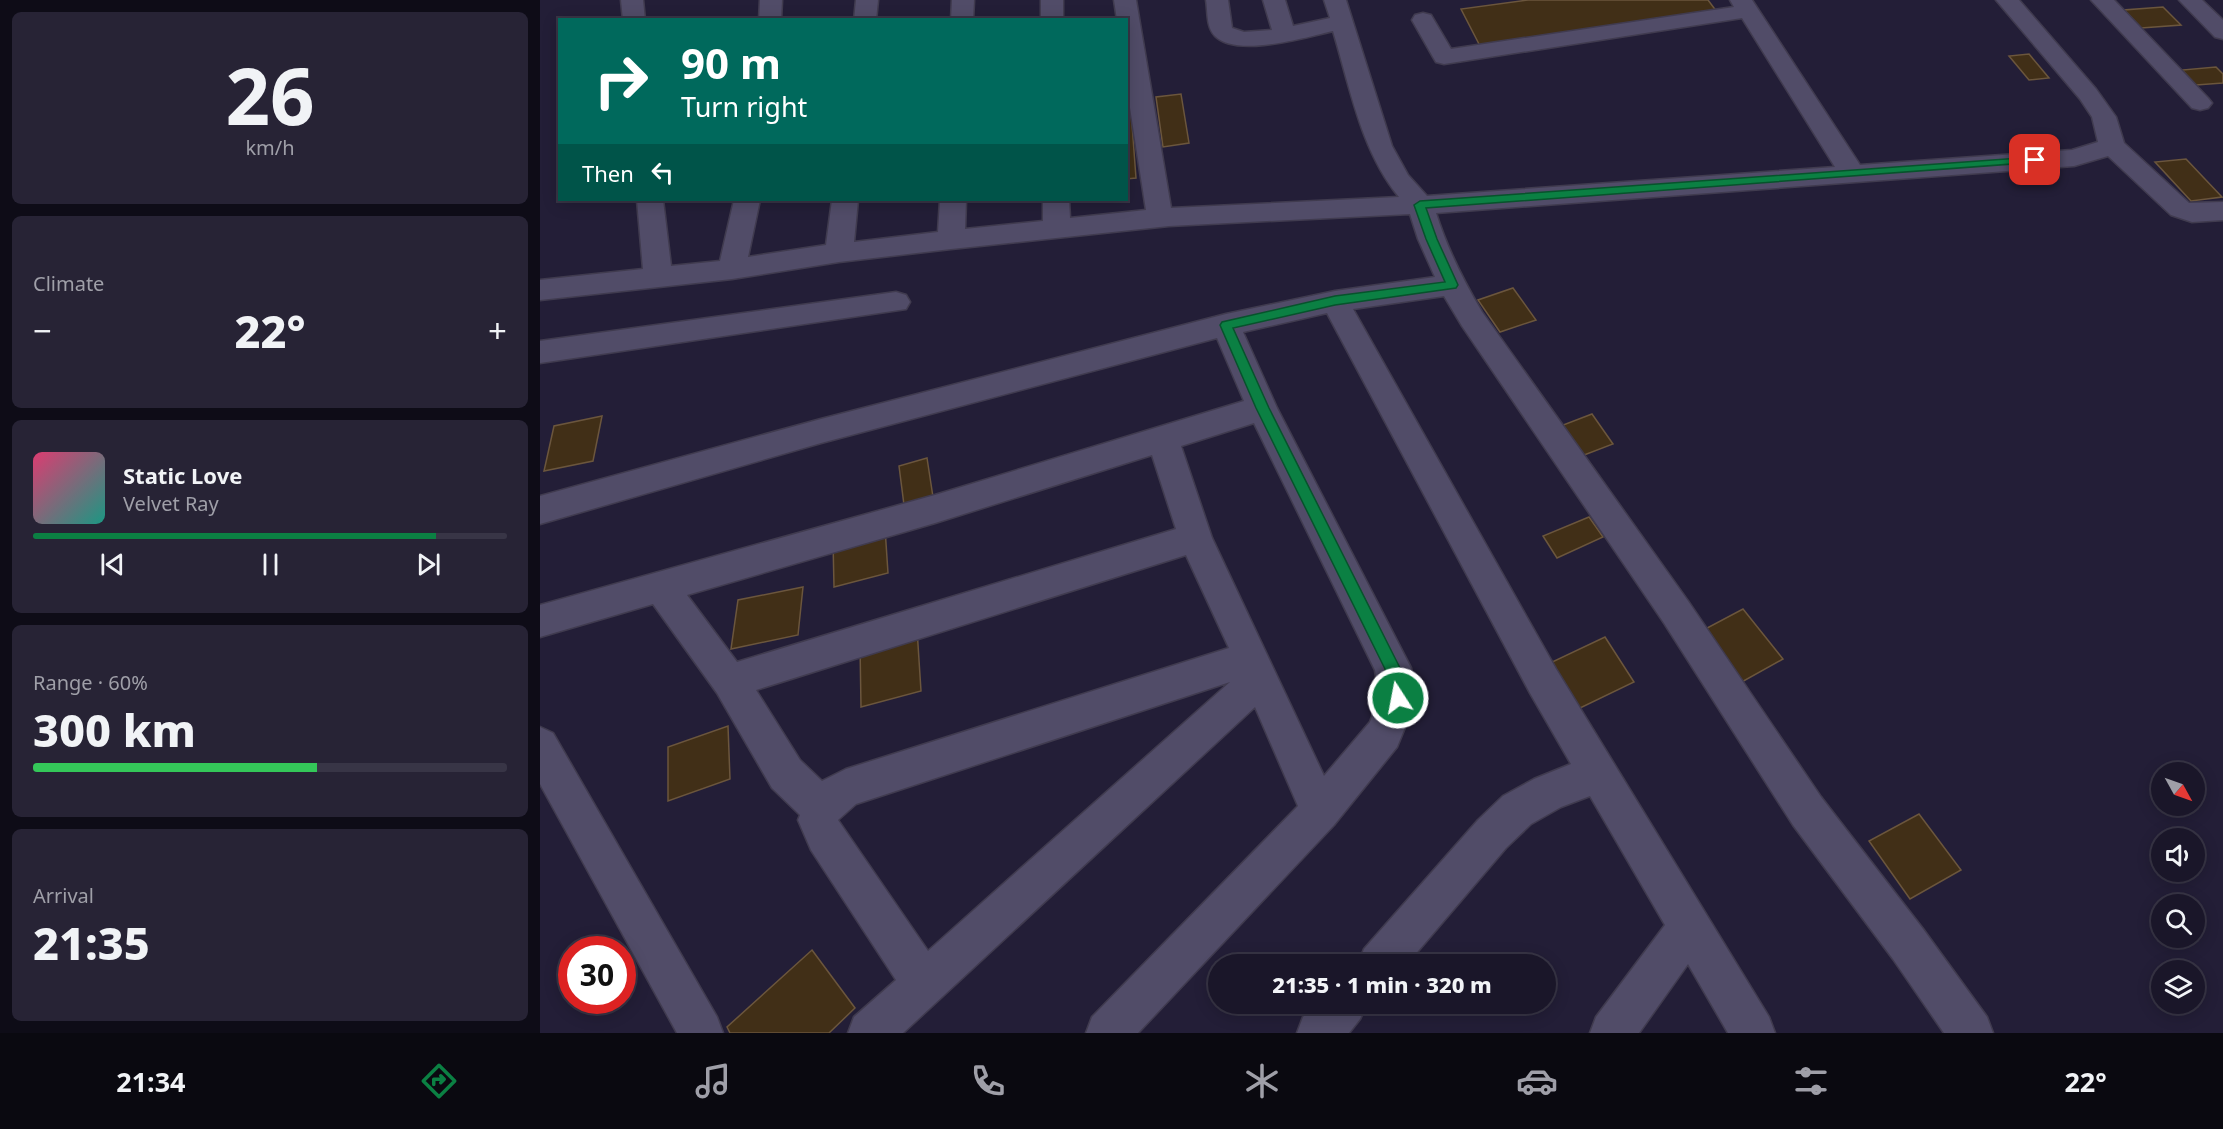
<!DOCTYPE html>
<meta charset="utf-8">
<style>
body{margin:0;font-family:"Noto Sans",sans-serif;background:#272335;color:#f1f3f6;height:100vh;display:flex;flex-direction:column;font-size:22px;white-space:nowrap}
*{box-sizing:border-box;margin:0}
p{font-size:20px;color:#9f9fa8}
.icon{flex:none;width:33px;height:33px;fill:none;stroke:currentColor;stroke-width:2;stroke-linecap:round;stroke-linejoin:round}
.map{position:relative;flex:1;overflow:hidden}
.side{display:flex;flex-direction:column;gap:12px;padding:12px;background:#0e0c17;width:540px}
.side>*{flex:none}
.top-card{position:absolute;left:18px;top:18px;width:570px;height:183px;border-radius:0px;box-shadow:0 3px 15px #0003,0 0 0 2px #383546;background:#00695c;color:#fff;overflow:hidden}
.needle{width:39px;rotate:130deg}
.buttons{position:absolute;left:1611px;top:762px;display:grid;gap:12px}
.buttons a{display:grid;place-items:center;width:54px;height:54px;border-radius:50%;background:#1a1629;box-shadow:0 3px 15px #0003,0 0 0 2px #383546;font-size:30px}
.speed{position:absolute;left:18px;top:936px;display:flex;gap:12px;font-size:30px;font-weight:700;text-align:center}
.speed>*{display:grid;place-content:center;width:78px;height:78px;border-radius:50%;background:#1a1629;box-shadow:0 3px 15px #0003,0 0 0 2px #383546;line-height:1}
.speed .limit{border:9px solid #d22;background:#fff;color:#111}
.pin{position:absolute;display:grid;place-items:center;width:51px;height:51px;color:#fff;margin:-26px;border-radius:12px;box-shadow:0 3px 9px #0006}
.me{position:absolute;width:66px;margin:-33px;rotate:349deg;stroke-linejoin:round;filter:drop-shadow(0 0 4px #0008)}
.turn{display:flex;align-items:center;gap:21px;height:126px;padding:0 24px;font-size:27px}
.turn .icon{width:78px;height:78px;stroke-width:2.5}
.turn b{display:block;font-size:42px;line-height:51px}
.then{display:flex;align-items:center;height:57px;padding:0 24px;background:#0003;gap:12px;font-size:22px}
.big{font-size:45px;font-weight:800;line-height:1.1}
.side .card{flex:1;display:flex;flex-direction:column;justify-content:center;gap:9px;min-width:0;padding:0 21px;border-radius:9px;background:#272335}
.side .dial{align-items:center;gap:0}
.dial b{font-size:78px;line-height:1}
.song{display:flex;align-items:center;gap:18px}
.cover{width:72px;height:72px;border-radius:9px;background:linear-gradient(135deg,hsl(340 70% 55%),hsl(170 70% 35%))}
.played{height:6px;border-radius:3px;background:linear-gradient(90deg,#0b8043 85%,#383546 85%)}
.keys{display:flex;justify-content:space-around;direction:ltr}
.heat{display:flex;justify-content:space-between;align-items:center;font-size:33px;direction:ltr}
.charge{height:9px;border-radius:4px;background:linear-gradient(90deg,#34c759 60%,#383546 0)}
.trip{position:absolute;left:668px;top:954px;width:348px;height:60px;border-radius:30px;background:#1a1629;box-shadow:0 3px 15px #0003,0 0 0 2px #383546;font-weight:800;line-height:60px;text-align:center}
.dock{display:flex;height:96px;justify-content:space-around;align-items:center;background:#0a0910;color:#9f9fa8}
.dock .icon{width:42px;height:42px}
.dock .on{color:#0b8043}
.dock b{font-size:27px;color:#f1f3f6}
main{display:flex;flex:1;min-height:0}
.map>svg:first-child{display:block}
.building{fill:#412f17;stroke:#6b563d;stroke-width:1.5}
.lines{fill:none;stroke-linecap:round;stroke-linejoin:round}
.minor-casing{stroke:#403b4f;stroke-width:3}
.minor{fill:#514c68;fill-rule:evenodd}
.route{fill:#0b8043;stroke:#07532c;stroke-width:1.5}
</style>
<main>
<section class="side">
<div class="card dial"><b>26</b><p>km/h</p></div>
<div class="card"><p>Climate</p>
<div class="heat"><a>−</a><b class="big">22°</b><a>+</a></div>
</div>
<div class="card">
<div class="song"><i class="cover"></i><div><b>Static Love</b><p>Velvet Ray</p></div></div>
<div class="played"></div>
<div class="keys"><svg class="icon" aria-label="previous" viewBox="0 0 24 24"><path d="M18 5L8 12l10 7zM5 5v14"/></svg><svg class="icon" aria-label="pause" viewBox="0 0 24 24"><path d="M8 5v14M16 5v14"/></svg><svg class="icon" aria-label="next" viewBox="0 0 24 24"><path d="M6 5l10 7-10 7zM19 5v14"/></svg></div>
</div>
<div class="card"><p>Range · 60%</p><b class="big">300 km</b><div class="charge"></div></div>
<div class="card"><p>Arrival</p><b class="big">21:35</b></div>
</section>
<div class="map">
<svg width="1683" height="1033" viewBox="0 0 1683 1033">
<rect width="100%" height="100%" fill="#231e37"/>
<!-- building -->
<g class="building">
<polygon points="988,0 1168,0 1177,12 940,46 921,9"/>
<polygon points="1623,7 1641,25 1601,28 1584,10"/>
<polygon points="1489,54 1509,78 1489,80 1469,56"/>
<polygon points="1676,67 1683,74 1683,83 1656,85 1642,70"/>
<polygon points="641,94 649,143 623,147 616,97"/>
<polygon points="586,97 590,97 596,178 586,179"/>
<polygon points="1646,159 1682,197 1651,201 1615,162"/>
<polygon points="973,288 996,320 960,332 938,300"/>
<polygon points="1052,414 1073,444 1031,460 1010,430"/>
<polygon points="62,416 53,461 4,471 14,426"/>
<polygon points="387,458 393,497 364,505 359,466"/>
<polygon points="1049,517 1063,537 1017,558 1003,536"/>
<polygon points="345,528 348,573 294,587 293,541"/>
<polygon points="263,587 258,635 191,649 198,600"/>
<polygon points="1203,609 1243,659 1191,688 1152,636"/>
<polygon points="377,629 381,691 321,707 320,645"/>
<polygon points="1065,637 1094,682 1038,709 1010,663"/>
<polygon points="188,726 190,779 128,801 128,747"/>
<polygon points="1379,814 1421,870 1370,899 1329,841"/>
<polygon points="272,950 315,1008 289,1033 190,1033 187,1027"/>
</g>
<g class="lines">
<defs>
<g id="minor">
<polygon points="81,0 103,0 105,20 83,20"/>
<polygon points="220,0 242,0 241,20 219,20"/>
<polygon points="316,0 338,0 336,20 314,20"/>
<polygon points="412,0 434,0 433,20 411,20"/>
<rect x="501" y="0" width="22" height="20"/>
<path d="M574,0H596L631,208L859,197C821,151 810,87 793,31C767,37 696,58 675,36C666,27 668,11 666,0H688L692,28L704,32L732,30L723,0H745L753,26L790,18L784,0H806L852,146L868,175L887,196L1295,167L1202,18L904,64L896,62L893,57L872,20L875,15L883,13L891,15L911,49L1194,7L1190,0H1212L1320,165L1532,150L1558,142L1552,117L1540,99L1456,0H1479L1556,89L1576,117L1584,143L1649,203L1683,202V220L1652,222L1631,215L1568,156L1534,166L896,213C907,248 923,280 942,312L1148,601L1281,797L1383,929L1447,1017L1453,1033H1404L1353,959L1253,825L1124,623L922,326L904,296L813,309L1016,669L1229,1017L1235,1033H1188L1148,964L1099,1033H1050L1056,1017L1125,925L1050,796L1021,807L991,824L966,848L867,964H818L824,949L938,820L963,796L994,779L1031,764L990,693L787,313L703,332L737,408L871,668L877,698L857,747L794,825L598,1033H546L552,1017L758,806L715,707L363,1033H308L314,1017L356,980L271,850L258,820L260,815L232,788L177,693L113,604L0,637V605L395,495L704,401L677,338L281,443L0,524V496L281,419L686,314L795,291L895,277L878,239L870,214L629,226L411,249L299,262L192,279L0,300V280L103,269L97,200H123L131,266L180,261L194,200H220L208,257L286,245L292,200H318L314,242L398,232L400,200H426L425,229L503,221V200H529L530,218L606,210L586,82V20H577ZM714,423L835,670L839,698L830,722L784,776L672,538L641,446ZM612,455L636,529L197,662L147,595L395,523ZM646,555L689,648L306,769L282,781L260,760L216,690ZM690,682L388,951L298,820L316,804Z"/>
<polygon points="1551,0 1574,0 1668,98 1672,103 1668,108 1660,110 1652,108"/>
<polygon points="1639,0 1662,0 1683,20 1683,39 1675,37"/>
<polygon points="356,292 366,295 370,302 366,309 0,363 0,341"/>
<polygon points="0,727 13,733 177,1017 183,1033 137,1033 0,784"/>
<polygon points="776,1004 827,1004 820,1019 809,1033 757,1033 763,1017"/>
</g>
</defs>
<!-- minor casing -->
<use href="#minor" class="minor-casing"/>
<!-- minor -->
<use href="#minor" class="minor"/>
</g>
<!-- route -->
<polygon class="route" points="1495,157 1499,158 1499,162 886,208 897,239 918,285 916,288 795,305 693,328 729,408 860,668 866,698 864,703 858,705 853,703 845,669 716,408 680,325 682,322 795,296 905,282 886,239 874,205 880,201"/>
</svg>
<div class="buttons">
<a><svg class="needle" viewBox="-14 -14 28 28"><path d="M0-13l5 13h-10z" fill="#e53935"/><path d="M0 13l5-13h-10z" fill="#9f9fa8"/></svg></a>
<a><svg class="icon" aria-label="sound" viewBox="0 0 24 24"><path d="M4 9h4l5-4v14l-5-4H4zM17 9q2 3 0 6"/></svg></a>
<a><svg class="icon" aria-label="search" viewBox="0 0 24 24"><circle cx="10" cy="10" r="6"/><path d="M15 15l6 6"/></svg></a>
<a><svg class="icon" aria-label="layers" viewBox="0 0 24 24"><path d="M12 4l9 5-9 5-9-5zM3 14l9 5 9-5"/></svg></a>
</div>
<div class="speed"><div class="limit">30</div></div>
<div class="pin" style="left:1495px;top:160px;background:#d93025"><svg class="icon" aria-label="arrive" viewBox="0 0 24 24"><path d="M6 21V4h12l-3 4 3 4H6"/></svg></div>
<svg class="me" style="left:858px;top:698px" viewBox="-20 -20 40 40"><circle r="17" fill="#0b8043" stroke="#fff" stroke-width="3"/><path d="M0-11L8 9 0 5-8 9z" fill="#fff"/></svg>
<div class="trip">21:35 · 1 min · 320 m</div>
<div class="top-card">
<div class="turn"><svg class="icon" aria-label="right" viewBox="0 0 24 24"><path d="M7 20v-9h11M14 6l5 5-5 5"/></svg><div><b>90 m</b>Turn right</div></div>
<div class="then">Then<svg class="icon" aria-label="left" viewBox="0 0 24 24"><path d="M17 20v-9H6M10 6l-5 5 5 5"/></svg></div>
</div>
</div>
</main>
<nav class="dock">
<b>21:34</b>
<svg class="icon on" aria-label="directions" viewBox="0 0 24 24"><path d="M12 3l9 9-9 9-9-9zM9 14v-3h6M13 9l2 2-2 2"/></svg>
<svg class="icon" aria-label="music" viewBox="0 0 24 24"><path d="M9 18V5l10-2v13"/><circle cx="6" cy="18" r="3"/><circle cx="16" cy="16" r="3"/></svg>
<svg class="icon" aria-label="phone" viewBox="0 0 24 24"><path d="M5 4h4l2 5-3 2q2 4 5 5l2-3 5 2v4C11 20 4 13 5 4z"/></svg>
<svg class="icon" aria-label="climate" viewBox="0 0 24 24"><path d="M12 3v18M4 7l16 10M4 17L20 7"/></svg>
<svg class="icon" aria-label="car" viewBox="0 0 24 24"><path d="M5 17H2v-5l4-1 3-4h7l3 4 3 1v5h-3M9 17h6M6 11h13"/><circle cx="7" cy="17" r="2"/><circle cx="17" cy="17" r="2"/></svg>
<svg class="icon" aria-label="filters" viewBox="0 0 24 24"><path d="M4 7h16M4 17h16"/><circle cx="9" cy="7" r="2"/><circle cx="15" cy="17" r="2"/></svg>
<b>22°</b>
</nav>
